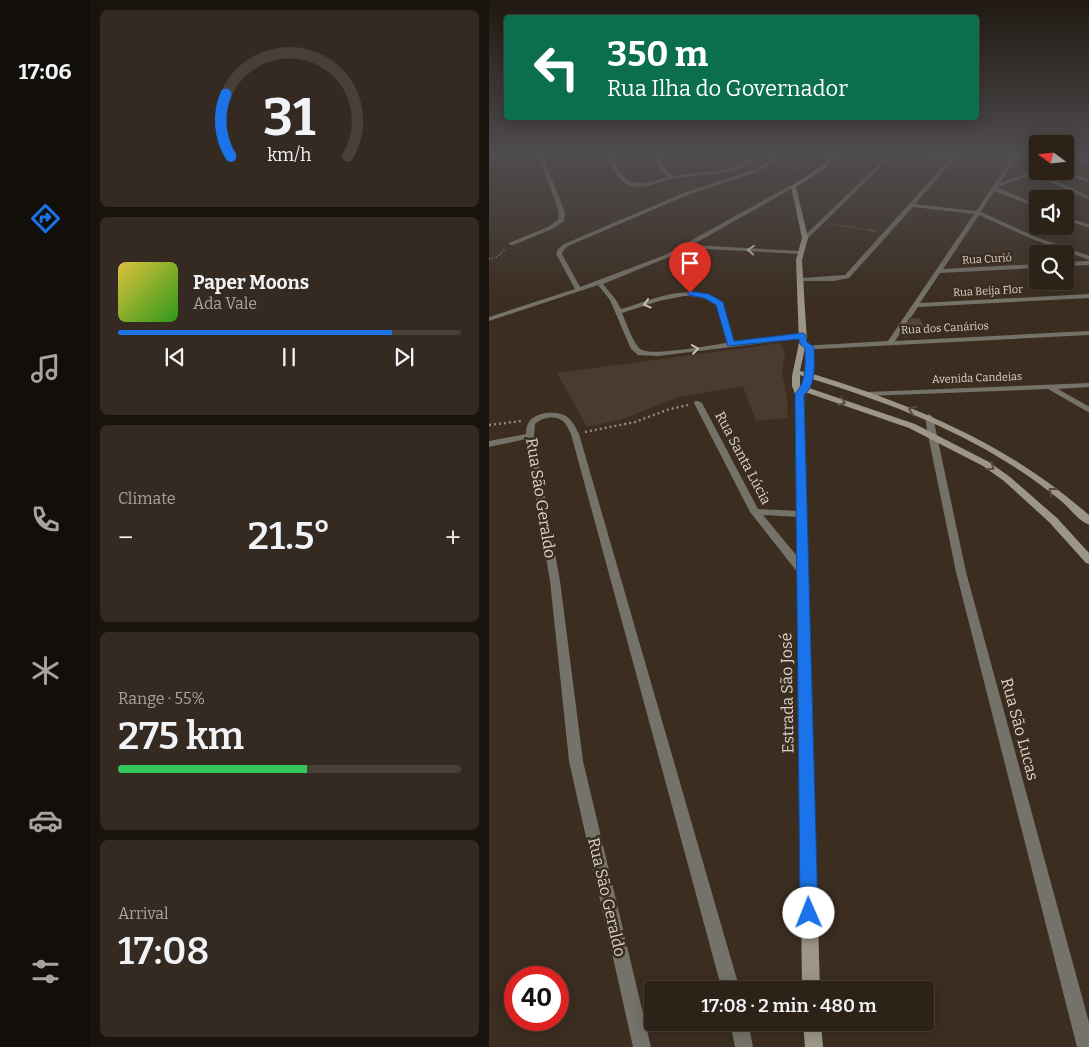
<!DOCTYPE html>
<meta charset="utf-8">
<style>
body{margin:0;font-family:Bitter,serif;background:#342a21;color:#f1f3f6;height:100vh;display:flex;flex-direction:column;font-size:19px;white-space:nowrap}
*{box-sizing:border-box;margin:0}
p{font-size:16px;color:#a6a4a2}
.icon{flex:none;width:28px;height:28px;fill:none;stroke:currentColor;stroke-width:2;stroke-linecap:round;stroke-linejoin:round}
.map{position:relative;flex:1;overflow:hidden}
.panel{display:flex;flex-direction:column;gap:10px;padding:10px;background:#18130d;width:399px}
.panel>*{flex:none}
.hud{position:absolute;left:15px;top:15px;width:475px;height:105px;border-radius:5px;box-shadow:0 2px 12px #0003,0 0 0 1px #483f37;background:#0b6e4f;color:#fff;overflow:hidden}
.needle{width:32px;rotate:285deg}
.controls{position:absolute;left:540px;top:135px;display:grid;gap:10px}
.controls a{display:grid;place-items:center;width:45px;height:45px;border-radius:5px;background:#2c2218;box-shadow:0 2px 12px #0003,0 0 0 1px #483f37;font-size:25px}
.speed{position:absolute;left:15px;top:966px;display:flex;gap:10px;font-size:25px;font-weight:700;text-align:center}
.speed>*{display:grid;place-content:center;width:65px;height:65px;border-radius:50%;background:#2c2218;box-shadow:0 2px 12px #0003,0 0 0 1px #483f37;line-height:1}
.speed .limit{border:8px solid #d22;background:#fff;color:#111}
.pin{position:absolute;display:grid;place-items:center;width:42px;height:42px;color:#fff;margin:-51px -21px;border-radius:50% 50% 50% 0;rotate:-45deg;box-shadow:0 0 5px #0007}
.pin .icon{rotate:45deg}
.me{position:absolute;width:55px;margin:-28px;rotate:359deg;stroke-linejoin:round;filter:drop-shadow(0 0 4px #0008)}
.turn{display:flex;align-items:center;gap:18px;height:105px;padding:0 20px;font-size:22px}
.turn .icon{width:65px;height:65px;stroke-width:2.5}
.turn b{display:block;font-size:35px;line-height:42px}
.big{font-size:38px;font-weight:600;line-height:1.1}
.panel .widget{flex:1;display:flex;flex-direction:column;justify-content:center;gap:8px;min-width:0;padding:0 18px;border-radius:8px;background:#342a21}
.panel .dial{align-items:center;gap:0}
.dial svg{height:130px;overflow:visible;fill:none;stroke:#483f37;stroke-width:7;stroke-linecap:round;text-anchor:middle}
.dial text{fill:#f1f3f6;stroke:none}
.song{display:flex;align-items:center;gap:15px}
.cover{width:60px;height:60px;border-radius:8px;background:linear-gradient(135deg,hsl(50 70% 55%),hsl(110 70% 35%))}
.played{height:5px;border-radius:2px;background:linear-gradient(90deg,#1a73e8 80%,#483f37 80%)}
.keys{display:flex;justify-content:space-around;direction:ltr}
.heat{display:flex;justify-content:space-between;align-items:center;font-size:28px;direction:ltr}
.charge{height:8px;border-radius:4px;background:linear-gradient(90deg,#34c759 55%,#483f37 0)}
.trip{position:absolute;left:155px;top:981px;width:290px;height:50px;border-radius:5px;background:#2c2218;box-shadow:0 2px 12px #0003,0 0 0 1px #483f37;font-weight:600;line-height:50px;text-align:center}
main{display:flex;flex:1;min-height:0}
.tabs{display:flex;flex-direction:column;width:90px;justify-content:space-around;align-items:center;background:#120e0a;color:#a6a4a2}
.tabs .icon{width:35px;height:35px}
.tabs .selected{color:#1a73e8}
.tabs b{font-size:22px;color:#f1f3f6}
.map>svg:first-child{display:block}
.education{fill:#493b2f}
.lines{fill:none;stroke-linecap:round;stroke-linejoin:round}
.stream{stroke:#041b1f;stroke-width:2.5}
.path-far2{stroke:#93887d;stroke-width:1;stroke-dasharray:1 2;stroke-linecap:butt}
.path-far1{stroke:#93887d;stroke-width:2;stroke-dasharray:1 2.5;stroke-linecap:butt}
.path{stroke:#93887d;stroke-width:2.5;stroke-dasharray:2 3;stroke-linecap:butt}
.street{fill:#757269;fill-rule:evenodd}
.secondary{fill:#9c9688;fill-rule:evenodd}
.wall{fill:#483b2f}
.shaded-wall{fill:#3b3026}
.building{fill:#544537;stroke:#3b3026}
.oneway{stroke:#c7c0b7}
.oneway2{stroke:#584c3f}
.route{fill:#1a73e8;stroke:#114b97}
.labels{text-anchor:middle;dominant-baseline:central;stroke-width:5;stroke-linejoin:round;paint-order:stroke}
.far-street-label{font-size:11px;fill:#dcd3cb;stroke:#3b2d20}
.street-label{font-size:14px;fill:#dcd3cb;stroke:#3b2d20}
.near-street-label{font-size:16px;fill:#dcd3cb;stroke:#3b2d20}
</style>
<main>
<nav class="tabs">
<b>17:06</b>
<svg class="icon selected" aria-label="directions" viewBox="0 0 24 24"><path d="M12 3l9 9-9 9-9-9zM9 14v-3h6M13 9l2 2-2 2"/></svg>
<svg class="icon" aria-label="music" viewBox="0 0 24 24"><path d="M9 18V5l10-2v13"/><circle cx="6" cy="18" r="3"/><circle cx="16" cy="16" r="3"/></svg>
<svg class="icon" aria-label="phone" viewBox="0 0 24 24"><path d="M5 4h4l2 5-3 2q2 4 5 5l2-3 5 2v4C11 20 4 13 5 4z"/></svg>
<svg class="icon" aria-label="climate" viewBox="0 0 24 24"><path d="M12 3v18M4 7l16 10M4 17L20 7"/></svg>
<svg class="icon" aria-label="car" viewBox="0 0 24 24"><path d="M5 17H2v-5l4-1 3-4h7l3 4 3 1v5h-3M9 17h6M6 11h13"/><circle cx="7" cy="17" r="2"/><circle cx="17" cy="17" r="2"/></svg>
<svg class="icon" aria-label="filters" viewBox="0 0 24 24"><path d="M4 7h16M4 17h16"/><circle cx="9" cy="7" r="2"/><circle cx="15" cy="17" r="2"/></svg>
</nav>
<section class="panel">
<div class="widget dial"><svg viewBox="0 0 100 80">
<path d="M14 69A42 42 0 1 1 86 69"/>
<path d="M14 69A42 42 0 0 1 11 31" stroke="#1a73e8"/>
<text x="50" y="56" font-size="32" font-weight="700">31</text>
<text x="50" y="72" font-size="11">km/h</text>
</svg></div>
<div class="widget">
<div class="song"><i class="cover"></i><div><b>Paper Moons</b><p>Ada Vale</p></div></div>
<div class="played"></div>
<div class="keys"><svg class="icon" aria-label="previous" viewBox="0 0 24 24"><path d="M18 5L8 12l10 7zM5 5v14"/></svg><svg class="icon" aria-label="pause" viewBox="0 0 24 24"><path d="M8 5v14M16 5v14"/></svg><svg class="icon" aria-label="next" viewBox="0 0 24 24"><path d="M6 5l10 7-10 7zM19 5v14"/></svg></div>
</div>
<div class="widget"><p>Climate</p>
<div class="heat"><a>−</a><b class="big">21.5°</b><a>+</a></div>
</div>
<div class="widget"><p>Range · 55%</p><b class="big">275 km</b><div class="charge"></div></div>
<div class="widget"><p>Arrival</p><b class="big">17:08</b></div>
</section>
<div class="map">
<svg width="601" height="1047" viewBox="0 0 601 1047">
<rect width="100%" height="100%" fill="#3b2d20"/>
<!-- education -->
<polygon class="education" points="292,343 296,354 293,372 299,405 298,418 267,421 254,386 190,397 131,420 98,427 68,373"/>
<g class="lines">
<!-- stream -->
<polyline class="stream" points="532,155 531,160 534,163 560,180"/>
<!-- path-far2 -->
<g class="path-far2">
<polyline points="291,167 312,171"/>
<polyline points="342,224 387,231"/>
</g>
<!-- path-far1 -->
<g class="path-far1">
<polyline points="381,230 387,231"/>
<polyline points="0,259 8,257 16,249"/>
</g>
<!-- path -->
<g class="path">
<polyline points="0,425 32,421"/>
<polyline points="96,432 146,422 181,409 199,405"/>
</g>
<!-- street -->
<g class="street">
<polygon points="49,155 53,155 76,212 75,221 63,229 24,245 20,245 20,243 59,227 69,220 70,212"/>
<path d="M117,155H121L132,174L141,182L156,183L180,177L173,171L167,160L171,155H175L171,160L177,169L184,176L235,170L261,160V155H265V161C243,177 212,174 186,178C170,181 152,192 137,184C127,178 123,164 117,155Z"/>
<path d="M282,155H286L287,162L268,172L201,194L79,246L74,251L73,254L91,287L176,255L302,185H306V187L203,245L310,251L313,253L312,254L197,248L180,257L114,284L127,300L132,309C163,300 205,279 234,304L245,342L313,334H316V338L169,356L149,355L142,349L121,300L109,285L0,321V317L86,289L67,254L69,249L75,244L197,192L264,170L283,160ZM195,296C208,296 217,298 228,305L238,343C222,345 165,356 153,350C145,346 137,322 133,313L170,301Z"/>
<polygon points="400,155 404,155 318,239 314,239 314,237"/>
<polygon points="421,155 461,158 465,155 469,155 426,204 487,211 521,161 522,155 526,155 525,161 511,183 546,171 548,172 546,174 572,183 601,197 601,200 568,185 542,175 508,187 549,205 549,208 505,191 492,212 547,237 601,256 601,260 543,239 490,215 454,269 549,264 549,268 451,273 431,303 601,294 601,298 429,307 406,341 601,331 601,335 309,350 309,346 312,346 399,341 485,214 424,207 360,278 344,281 310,281 310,279 312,278 356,275 459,161"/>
<polygon points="601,160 601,162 576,166 576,164"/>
<polygon points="570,171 576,171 601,180 601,183"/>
<polygon points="576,216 601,225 601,228 576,220"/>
<polygon points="601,261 601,265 576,266 576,262"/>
<polygon points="601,383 601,387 569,389 601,407 601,413 559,389 377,396 373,394 377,392"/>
<polygon points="206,401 209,401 213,403 269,509 311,511 316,514 311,517 274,515 317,567 318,570 317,573 309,573 261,512 205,403"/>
<path d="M56,413C76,411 82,417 90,434L251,990H233L82,434C80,430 78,426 76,423C68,414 53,417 46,424L45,436L71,581L94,761L162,1047H144L80,761L61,581L37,439L0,447V441L37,434C37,421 43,416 56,413Z"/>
<polygon points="440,414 444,417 477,572 601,1026 601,1047 588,1047 467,572 439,435 436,417"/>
<polygon points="241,1022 259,1022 264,1047 246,1047"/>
</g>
<!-- secondary -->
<g class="secondary">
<path d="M343,155H347L338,167L307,187L319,238L313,260L318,342L325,348L324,374C425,405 520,444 601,516V525C589,521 581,508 571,500C555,487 537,474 519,463C459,425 391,400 323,379L322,383H316V377L311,375V385L426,424L500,462L521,477L568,518L601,554V564L597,563L560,522L515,481L494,466L420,428L313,391L314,394L331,990H313L306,394L303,386V376L310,343L307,260L313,238L302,186L334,165ZM316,348L317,349L316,372L311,371Z"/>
<polygon points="314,1022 332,1022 334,1047 316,1047"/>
</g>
</g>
<!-- wall -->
<polygon class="wall" points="413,332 438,333 438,336 417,339 413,336"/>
<!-- shaded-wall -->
<polygon class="shaded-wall" points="438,333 438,336 417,339 417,336"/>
<!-- building -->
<polygon class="building" points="421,318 431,318 438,333 417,336 413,332"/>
<!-- one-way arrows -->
<defs><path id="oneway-chevron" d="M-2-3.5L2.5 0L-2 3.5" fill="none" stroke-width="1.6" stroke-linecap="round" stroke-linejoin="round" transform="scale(1.25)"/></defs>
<g class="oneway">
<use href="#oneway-chevron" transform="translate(262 250) rotate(-176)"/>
<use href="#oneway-chevron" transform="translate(158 304) rotate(163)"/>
<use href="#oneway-chevron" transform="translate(206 349) rotate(-8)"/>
</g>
<g class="oneway2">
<use href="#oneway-chevron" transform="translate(353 402) rotate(20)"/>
<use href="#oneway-chevron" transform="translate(423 410) rotate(-159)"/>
<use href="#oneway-chevron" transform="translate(502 467) rotate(35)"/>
<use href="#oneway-chevron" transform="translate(563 491) rotate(-142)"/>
</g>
<!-- sky -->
<linearGradient id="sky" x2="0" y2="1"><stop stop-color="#201912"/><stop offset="0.51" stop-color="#4f4c4e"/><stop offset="1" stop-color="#4f4c4e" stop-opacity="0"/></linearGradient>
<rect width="601" height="302" fill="url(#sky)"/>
<!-- route -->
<path class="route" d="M199,291L220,294L234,302L245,341L313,333L316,334L318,342L325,347C325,363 328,384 315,395L329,913L326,919L320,922L313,919L311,913L306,394C318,380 316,367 316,348L311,344L310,339L239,346L227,305L215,298L199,295Z"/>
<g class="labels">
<!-- far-street labels -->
<g class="far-street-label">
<text transform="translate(498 259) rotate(-3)">Rua Curió</text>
<text transform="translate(499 291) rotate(-3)">Rua Beija Flor</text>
<text transform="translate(456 328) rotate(-3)">Rua dos Canários</text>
<text transform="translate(488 378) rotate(-2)">Avenida Candeias</text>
</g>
<!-- street labels -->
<g class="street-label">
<text transform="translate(254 458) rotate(62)">Rua Santa Lúcia</text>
</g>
<!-- near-street labels -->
<g class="near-street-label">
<text transform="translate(52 498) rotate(81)">Rua São Geraldo</text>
<text transform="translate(298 693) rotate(-91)">Estrada São José</text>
<text transform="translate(531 729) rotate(75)">Rua São Lucas</text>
<text transform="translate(118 897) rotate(77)">Rua São Geraldo</text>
</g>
</g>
</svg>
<div class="controls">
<a><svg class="needle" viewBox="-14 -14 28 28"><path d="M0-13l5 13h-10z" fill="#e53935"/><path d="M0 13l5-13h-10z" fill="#a6a4a2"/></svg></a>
<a><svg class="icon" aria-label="sound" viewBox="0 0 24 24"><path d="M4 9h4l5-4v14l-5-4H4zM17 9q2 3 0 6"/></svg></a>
<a><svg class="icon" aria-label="search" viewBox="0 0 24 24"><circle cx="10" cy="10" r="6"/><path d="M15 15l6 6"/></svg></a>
</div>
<div class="speed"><div class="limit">40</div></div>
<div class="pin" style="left:201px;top:293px;background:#d93025"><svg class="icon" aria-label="arrive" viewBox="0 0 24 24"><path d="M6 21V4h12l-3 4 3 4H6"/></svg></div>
<svg class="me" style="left:320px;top:913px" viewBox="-20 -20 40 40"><circle r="19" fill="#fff"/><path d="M0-13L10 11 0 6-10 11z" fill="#1a73e8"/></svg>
<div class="trip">17:08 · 2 min · 480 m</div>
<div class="hud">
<div class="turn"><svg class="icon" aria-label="left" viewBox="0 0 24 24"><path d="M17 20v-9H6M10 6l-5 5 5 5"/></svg><div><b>350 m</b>Rua Ilha do Governador</div></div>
</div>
</div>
</main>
